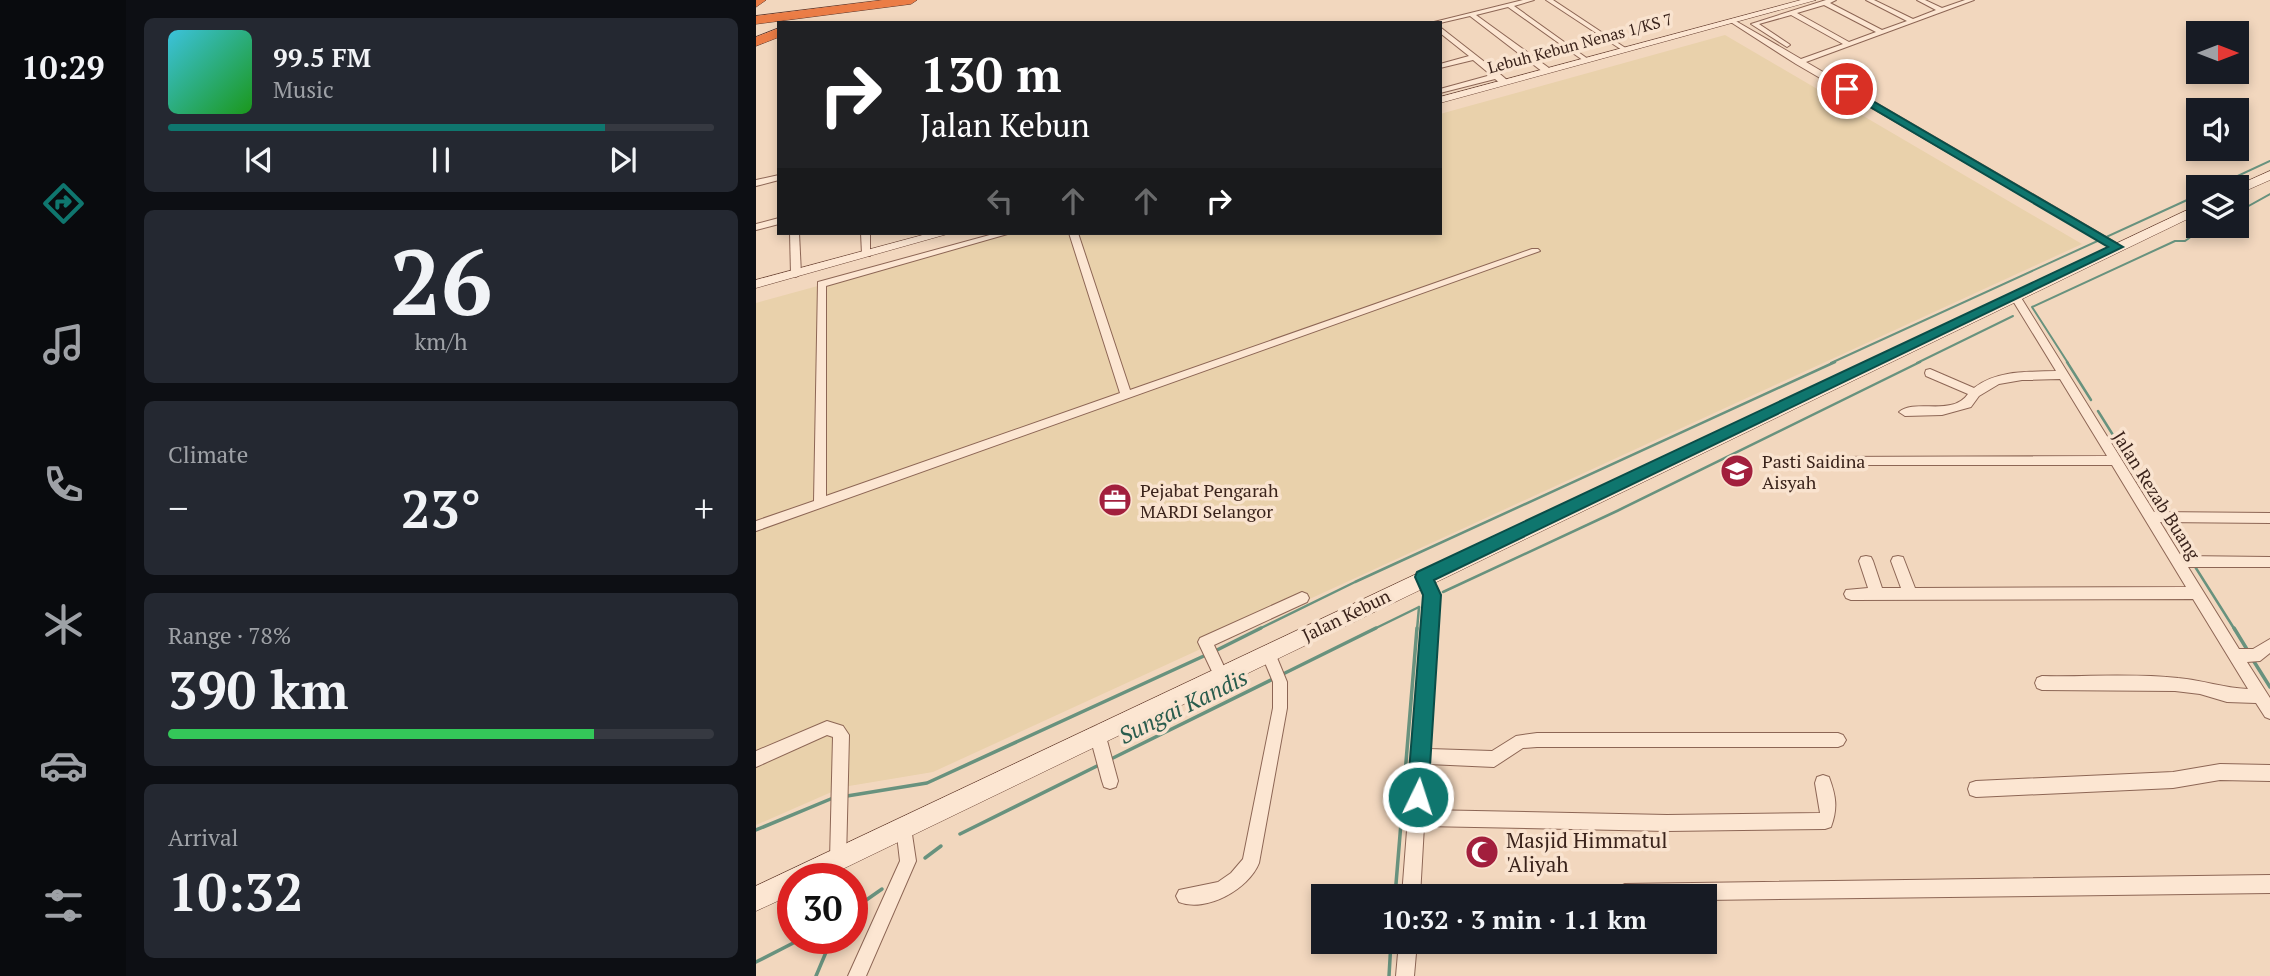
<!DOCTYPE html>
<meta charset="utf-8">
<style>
body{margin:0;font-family:"PT Serif",serif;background:#242831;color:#f1f3f6;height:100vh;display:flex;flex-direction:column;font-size:26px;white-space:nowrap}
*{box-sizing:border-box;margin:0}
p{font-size:23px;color:#9ea1a6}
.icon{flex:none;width:38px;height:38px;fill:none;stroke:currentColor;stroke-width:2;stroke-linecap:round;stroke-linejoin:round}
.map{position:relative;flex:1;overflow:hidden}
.side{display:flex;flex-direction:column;gap:18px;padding:18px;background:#0d0f14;width:630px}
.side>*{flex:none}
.guide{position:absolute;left:21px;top:21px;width:665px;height:214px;border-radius:0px;box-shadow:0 4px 10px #0003;background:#202124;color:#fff;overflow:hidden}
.needle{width:46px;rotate:90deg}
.tools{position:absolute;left:1430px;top:21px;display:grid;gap:14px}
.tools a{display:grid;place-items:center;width:63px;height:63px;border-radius:0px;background:#171b24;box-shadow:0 4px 10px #0003;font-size:35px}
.speed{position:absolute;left:21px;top:863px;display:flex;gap:14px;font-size:35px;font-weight:700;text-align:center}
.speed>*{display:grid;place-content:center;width:91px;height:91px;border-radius:50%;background:#171b24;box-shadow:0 4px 10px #0003;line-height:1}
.speed .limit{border:10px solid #d22;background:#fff;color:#111}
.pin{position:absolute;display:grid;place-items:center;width:60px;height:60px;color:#fff;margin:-30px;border:4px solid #fff;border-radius:50%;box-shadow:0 2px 7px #0007}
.me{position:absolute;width:77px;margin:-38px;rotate:4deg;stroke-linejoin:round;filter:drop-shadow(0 0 5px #0008)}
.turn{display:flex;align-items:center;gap:24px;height:147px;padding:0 28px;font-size:32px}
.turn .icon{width:91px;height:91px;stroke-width:2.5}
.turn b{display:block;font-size:49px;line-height:60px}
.lanes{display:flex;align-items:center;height:66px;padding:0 28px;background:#0003;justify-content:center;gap:35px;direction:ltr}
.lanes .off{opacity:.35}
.big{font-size:52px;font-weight:600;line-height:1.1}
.side .widget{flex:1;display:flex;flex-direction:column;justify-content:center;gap:10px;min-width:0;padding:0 24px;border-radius:10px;background:#242831}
.side .dial{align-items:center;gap:0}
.dial b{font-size:91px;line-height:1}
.song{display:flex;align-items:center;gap:21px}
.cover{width:84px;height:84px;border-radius:10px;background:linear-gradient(135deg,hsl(190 70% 55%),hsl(120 70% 35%))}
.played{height:7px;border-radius:4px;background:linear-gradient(90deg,#0f766e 80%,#363941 80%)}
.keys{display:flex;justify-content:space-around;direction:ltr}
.heat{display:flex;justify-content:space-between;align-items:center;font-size:38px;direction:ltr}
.charge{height:10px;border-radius:5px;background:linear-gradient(90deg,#34c759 78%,#363941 0)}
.trip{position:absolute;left:555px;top:884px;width:406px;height:70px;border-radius:0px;background:#171b24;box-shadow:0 4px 10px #0003;font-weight:600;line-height:70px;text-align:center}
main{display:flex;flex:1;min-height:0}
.dock{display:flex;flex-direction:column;width:126px;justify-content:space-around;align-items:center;background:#090b0e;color:#9ea1a6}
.dock .icon{width:49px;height:49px}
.dock .current{color:#0f766e}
.dock b{font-size:32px;color:#f1f3f6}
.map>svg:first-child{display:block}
.farmland{fill:#e9d1ab}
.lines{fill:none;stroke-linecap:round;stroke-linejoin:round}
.stream-far2{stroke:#68927e;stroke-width:2}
.stream-far1{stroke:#68927e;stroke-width:2.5}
.stream{stroke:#68927e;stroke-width:3.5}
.street-casing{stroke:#8d6655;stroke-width:2}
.secondary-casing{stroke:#6e4738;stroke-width:1}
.highway-casing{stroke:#5a352a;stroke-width:1}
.street{fill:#fce6d2;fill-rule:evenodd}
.secondary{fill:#fce6d2;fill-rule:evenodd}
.highway{fill:#eb7d46;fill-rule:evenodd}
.route{fill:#0f766e;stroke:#0a4d48;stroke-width:2}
.labels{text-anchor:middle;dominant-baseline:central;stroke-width:7;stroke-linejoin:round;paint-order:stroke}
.far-street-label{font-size:16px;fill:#3a231b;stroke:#f9e3cf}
.poi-label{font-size:18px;fill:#3a231b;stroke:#f9e3cf;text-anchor:start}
.street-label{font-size:18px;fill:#3a231b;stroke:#f9e3cf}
.near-poi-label{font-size:21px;fill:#3a231b;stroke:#f9e3cf;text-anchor:start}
.near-water-label{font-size:23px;font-style:italic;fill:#295c4d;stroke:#f9e3cf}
</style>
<main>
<nav class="dock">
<b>10:29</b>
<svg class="icon current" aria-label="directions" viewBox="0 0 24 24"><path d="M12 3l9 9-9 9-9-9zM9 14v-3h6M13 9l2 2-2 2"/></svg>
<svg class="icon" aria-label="music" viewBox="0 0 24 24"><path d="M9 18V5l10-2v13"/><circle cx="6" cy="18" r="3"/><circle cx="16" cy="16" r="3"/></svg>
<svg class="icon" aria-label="phone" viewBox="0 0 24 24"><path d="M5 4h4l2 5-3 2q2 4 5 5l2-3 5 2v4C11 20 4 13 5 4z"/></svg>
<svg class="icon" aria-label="climate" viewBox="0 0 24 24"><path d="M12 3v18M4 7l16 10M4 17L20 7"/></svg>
<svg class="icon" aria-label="car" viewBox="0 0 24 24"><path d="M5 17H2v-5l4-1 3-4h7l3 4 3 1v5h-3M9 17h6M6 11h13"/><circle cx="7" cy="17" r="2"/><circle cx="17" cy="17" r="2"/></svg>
<svg class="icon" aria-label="filters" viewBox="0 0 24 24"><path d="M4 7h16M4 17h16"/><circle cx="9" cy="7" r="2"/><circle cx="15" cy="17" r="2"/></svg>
</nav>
<section class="side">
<div class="widget">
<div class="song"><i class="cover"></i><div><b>99.5 FM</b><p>Music</p></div></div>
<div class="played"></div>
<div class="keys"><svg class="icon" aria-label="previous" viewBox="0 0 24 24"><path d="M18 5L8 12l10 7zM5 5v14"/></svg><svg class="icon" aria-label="pause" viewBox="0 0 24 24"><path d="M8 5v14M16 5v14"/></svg><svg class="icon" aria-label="next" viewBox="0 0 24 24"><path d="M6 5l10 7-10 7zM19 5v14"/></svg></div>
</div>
<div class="widget dial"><b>26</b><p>km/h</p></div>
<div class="widget"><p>Climate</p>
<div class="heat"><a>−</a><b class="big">23°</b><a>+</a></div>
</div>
<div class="widget"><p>Range · 78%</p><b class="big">390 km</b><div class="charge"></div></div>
<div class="widget"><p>Arrival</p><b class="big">10:32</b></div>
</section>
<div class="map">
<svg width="1514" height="976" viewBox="0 0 1514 976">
<rect width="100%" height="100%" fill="#f2d7be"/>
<!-- farmland -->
<polygon class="farmland" points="969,35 1326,244 177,772 87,787 0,825 0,303 255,233 684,233 684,114"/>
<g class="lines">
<!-- stream-far2 -->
<g class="stream-far2">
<polyline points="1458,187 1514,161"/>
<polyline points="1480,213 1514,194"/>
<polyline points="1075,363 1442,195"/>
<polyline points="1161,363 1257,316"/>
<polyline points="1312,363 1276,307 1419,241 1429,241 1450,226"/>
</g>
<!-- stream-far1 -->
<g class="stream-far1">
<polyline points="1311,362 1335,400"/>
<polyline points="1342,411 1407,515"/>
<polyline points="1410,520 1435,559"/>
<polyline points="1438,565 1479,630"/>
<polyline points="687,592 861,511 1164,362"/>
<polyline points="501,630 599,582 1079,362"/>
<polyline points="616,630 663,607"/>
<polyline points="661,630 663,607"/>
</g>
<!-- stream -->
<g class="stream">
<polyline points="1478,628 1492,651"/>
<polyline points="459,651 505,628"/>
<polyline points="1497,660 1514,687"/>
<polyline points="525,675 620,628"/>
<polyline points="355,759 519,678"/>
<polyline points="91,796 171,783 450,655"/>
<polyline points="0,830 77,798"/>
<polyline points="204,834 343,765"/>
<polyline points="169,858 185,846"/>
<polyline points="639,896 661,628"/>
<polyline points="96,910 126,889"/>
<polyline points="0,962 47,938"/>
<polyline points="60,976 76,938"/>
<polyline points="633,976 635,942"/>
</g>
<defs>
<g id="street">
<polygon points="767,0 778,0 758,6 832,59 832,61 828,61 752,7 720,15 793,68 793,72 787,72 714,16 684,23 674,23"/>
<polygon points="790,0 797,0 871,49 866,50"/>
<path d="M1070,0H1080L1074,3L1126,30L1151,21L1110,0H1118L1157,19L1180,10L1161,0H1169L1186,8L1209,0H1218L1050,62L1364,245V249H1358L1040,64L973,21L978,20L1045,59L1087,44L1035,15L1003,24L1033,44L1034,45L1031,47L995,24ZM1068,5L1120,32L1093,42L1041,13Z"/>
<polygon points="684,27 744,74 751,80 751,84 745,84 739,79 684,93 684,89 735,75 717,60 684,68 684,64 713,56 684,33"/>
<polygon points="23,175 23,180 0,186 0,180"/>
<polygon points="23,218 23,224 0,230 0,224"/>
<polygon points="34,233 43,233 45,274 40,277 35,274"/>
<polygon points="105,233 114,233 114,256 108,256 106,254"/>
<polygon points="241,233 255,233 70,286 70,496 364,393 313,233 322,233 374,390 776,249 782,249 784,251 0,531 0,521 58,501 62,282"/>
<path d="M1259,293L1264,296L1398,512L1514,513V523L1404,522L1425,556L1514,557V567H1432L1483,649H1497L1514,639V653L1504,661L1491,662L1514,698V719L1509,717L1500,703L1471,702L1444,694L1419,691L1286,690L1281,688L1279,683L1281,678L1286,676C1331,677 1377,673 1422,678C1446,680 1468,688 1492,689L1437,599L1095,600L1090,598L1088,594L1090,590L1112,588L1103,561L1105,557L1110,556L1115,557L1117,561L1126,588H1145L1135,561L1137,557L1142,556L1147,557L1159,588L1430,587L1356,465H1065L1063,462L1069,457L1351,456L1304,379L1266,380L1243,384L1223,396L1215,407L1186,415L1149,416L1143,412C1159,398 1196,417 1212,394L1170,376L1169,373L1170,370L1174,369L1218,388C1241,370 1272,372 1300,371L1254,296Z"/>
<path d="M667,571L672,573L683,595L673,749L736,751L760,736L781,733H1082L1087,735L1090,740L1087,745L1082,747H781L767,748L738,767L672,764L669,810L911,815L1064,813L1059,783L1061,777L1067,775L1073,777C1080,796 1082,808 1075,827L1069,829L911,831L668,826L664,896H646L669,595L660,577L662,573Z"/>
<polygon points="546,592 551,594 553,598 551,602 458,645 472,675 470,680 465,682 460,680 442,642 444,638"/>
<path d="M512,647L517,648L531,682V708L503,863C493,889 450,913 423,902L420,896L423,890L462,882L475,873L487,859L517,708V682L505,653L507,648Z"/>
<polygon points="71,721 87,726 93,735 90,860 88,866 82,868 76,866 74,860 77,737 71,735 0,767 0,751"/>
<polygon points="341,726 346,728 349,733 362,781 360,787 354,789 348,787 346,781 333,733 336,728"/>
<polygon points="1464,764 1514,765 1514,781 1464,780 1417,788 1220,797 1214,795 1212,789 1214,783 1220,781 1417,772"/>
<polygon points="148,819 154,821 160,861 110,976 92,976 144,861 140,827 142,821"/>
<polygon points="1514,875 1514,893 948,900 948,896 862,896 860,893 863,887 869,884"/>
<polygon points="643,942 661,942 658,976 640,976"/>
</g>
<g id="secondary">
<polygon points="1045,0 1060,0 684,103 684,97"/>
<polygon points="1514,171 1514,180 1480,195 1480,187 1478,187"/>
<polygon points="1442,205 1442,214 68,878 37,878 37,894 0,911 0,886"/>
<polygon points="174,233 195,233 0,288 0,280"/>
</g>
<g id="highway">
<polygon points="0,0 10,0 0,7"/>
<polygon points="127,0 161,0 155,4 0,24 0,16"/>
<polygon points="23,28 23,37 0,46 0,37"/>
</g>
</defs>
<!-- street casing -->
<use href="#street" class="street-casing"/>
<!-- secondary casing -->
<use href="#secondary" class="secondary-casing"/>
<!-- highway casing -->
<use href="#highway" class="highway-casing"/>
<!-- street -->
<use href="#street" class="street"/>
<!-- secondary -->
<use href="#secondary" class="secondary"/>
<!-- highway -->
<use href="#highway" class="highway"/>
</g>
<!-- route -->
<polygon class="route" points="1091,86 1367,247 678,580 685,595 672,797 669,805 662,808 654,805 651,797 667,595 659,577 661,572 1352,247 1087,91"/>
<!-- icons -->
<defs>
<symbol id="school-disc" viewBox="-11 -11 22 22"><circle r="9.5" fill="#a21f3d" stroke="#f9e3cf"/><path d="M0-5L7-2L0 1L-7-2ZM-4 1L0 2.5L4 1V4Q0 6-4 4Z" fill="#fff"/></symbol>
<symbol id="office-disc" viewBox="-11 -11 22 22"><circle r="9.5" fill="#a21f3d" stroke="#f9e3cf"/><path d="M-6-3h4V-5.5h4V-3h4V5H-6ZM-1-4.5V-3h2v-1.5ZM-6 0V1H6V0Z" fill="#fff"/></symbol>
<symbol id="mosque-disc" viewBox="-11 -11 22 22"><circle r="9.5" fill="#a21f3d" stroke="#f9e3cf"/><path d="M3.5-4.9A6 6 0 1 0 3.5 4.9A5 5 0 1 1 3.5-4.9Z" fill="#fff"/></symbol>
</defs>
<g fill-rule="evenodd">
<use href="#school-disc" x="962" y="452" width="38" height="38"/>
<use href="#office-disc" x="340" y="481" width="38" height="38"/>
<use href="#mosque-disc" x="707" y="833" width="38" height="38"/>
</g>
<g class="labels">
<!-- far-street labels -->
<g class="far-street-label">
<text transform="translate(824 43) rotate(-15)">Lebuh Kebun Nenas 1/KS 7</text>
</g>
<!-- poi labels -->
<g class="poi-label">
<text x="1006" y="461">Pasti Saidina<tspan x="1006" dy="21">Aisyah</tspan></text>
<text x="384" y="490">Pejabat Pengarah<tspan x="384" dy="21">MARDI Selangor</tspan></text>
</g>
<!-- street labels -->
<g class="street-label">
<text transform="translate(1401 495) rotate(58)">Jalan Rezab Buang</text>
<text transform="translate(590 615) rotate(-26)">Jalan Kebun</text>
</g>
<!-- near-poi labels -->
<g class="near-poi-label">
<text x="750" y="840">Masjid Himmatul<tspan x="750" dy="24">'Aliyah</tspan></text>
</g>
<!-- near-water labels -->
<g class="near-water-label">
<text transform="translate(427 706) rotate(-26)">Sungai Kandis</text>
</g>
</g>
</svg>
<div class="tools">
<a><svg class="needle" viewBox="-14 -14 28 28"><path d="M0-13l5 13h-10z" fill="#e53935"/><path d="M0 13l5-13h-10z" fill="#9ea1a6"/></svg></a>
<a><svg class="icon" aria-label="sound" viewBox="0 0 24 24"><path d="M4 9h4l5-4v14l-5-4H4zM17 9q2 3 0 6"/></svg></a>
<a><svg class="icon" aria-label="layers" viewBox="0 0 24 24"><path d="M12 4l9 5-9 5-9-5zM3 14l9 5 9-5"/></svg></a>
</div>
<div class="speed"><div class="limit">30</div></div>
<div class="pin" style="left:1091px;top:89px;background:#d93025"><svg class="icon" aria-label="arrive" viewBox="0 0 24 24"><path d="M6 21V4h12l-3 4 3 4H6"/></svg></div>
<svg class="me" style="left:662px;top:797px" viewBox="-20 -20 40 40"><circle r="17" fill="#0f766e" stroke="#fff" stroke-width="3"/><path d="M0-11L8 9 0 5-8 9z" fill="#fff"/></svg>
<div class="trip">10:32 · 3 min · 1.1 km</div>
<div class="guide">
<div class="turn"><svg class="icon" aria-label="right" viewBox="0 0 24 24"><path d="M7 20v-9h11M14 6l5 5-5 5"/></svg><div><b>130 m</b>Jalan Kebun</div></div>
<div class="lanes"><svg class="icon off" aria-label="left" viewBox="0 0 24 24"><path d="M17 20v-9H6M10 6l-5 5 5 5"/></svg><svg class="icon off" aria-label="ahead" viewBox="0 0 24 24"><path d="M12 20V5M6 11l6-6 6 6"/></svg><svg class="icon off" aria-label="ahead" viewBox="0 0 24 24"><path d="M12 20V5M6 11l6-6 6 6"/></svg><svg class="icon" aria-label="right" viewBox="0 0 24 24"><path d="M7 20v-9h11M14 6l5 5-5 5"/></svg></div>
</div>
</div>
</main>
